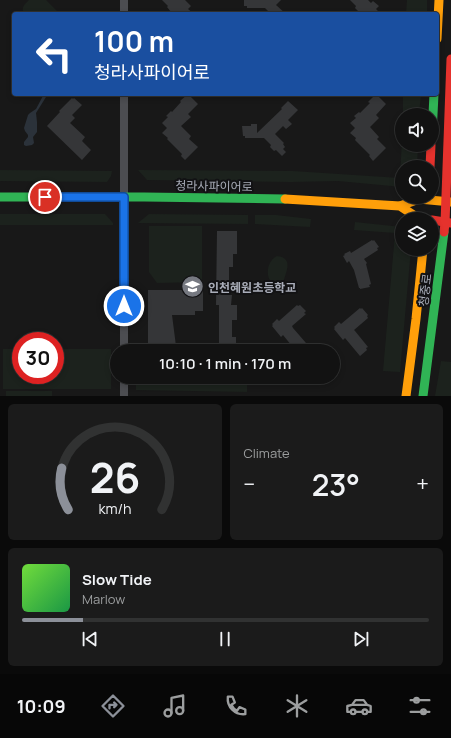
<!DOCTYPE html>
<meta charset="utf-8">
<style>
body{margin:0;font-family:Manrope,"Noto Sans KR",sans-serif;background:#1b1b1b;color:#f1f3f6;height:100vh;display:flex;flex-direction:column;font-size:15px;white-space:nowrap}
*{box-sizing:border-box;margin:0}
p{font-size:13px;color:#9c9e9f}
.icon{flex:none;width:22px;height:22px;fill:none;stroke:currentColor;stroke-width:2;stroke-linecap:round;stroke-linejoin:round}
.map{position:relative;height:396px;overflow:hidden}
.panel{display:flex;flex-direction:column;gap:8px;padding:8px;background:#0a0a0a;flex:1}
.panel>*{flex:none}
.top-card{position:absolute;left:12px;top:12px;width:427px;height:84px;border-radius:4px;box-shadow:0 2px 6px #0003,0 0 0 1px #313232;background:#1a4fa0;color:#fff;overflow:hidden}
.fabs{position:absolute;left:395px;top:108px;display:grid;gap:8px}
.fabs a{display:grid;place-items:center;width:44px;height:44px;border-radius:50%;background:#121212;box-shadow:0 2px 6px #0003,0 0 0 1px #313232;font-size:20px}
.speed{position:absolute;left:12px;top:332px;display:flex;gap:8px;font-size:20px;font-weight:700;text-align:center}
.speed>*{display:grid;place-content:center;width:52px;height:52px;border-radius:50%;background:#121212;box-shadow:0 2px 6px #0003,0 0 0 1px #313232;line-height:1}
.speed .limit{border:6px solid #d22;background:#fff;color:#111}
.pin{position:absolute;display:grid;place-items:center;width:34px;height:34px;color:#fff;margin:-17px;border:2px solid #fff;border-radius:50%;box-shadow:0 1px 4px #0007}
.me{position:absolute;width:44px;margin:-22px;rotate:0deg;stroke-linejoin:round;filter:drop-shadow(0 0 3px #0008)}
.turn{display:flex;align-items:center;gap:14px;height:84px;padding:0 16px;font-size:18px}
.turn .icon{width:52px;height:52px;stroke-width:2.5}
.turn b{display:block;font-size:28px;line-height:34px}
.big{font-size:30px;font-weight:600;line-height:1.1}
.panel .card{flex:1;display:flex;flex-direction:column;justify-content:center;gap:6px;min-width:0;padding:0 14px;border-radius:6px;background:#1b1b1b}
.panel .dial{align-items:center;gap:0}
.dial svg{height:104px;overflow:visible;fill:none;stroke:#313232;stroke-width:7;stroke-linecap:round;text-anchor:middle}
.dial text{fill:#f1f3f6;stroke:none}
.song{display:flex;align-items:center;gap:12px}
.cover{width:48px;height:48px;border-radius:6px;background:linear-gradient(135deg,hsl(100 70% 55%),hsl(140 70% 35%))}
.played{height:4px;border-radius:2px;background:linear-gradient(90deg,#8c9099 15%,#313232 15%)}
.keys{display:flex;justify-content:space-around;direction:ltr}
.heat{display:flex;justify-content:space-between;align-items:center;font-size:22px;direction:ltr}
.panel .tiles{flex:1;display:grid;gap:8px;grid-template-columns:1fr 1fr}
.card:last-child{grid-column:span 2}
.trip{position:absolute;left:110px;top:344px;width:230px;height:40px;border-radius:20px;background:#121212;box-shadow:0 2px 6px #0003,0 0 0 1px #313232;font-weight:600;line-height:40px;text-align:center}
.tab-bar{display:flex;height:64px;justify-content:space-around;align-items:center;background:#070707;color:#9c9e9f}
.tab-bar .icon{width:28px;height:28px}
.tab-bar .active{color:#8c9099}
.tab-bar b{font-size:18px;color:#f1f3f6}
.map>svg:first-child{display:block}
.green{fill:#1c221d}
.water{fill:#2b323a}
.building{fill:#353638}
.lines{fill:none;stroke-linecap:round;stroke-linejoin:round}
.street{stroke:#4c4d51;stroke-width:8}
.fast{stroke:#30b455;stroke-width:9}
.slow{stroke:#ff9f0a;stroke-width:9}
.jam{stroke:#e5322d;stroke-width:9}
.route-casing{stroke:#114b97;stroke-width:10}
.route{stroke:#1a73e8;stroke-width:7}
.labels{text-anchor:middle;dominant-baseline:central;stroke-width:4;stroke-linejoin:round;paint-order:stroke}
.street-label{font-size:12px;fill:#a9adb9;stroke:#121214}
.poi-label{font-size:12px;font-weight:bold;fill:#a9adb9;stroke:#121214;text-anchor:start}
</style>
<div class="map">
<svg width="451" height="396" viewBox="0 0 451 396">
<rect width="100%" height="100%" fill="#181818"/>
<!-- green -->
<g class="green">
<path d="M29,0H46L60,14H25C20,8 24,5 29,0Z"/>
<polygon points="407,0 427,0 427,14 406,14"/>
<polygon points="403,94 421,94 419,115 403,115"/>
<polygon points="402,138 402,145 418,145 417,167 402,167 402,187 338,181 291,182 147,180 138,170 293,171 400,178"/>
<polygon points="0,170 112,171 111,176 107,182 0,181"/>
<polygon points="0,214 105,214 113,223 113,225 0,225"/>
<polygon points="149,214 248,215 248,224 138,223"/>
<polygon points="255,215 276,215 311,219 310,227 255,224"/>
<polygon points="355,222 402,227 402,249 411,249 400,372 383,371 395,233 354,230"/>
<polygon points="149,226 202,226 202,282 157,283 149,272"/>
<path d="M277,256C295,258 285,273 283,284L282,286C264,287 264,262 277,256Z"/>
<polygon points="3,349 21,349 21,375 55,375 55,349 111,349 111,389 3,389"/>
<polygon points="441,361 451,362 451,396 435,396"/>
<polygon points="136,377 247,377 247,392 136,390"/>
<rect x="6" y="391" width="46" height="5"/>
</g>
<!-- water -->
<polygon class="water" points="44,94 50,94 46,97 36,113 37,122 37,132 33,137 34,143 32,145 26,146 24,145 24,142 28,137 28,135 25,131 24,128 28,115 30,113 36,109"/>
<!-- building -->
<g class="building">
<polygon points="162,0 185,0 191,6 188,9 194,14 175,14 172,11 171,12 167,7 168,6"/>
<polygon points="244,0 281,0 276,5 286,14 271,14 265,8 247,8 247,6 244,6"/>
<polygon points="350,0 368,0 371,3 373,1 379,6 376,9 381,14 363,14 360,11 359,12 355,8 356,6"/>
<polygon points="188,94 198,104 188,114 191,117 181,126 191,136 189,139 198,147 185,160 181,156 182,154 167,139 168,138 162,133 167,128 162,123 168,117 166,116 171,111 172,112 181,102 180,101"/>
<polygon points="376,94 386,104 376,115 379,118 370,127 379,137 377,139 386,148 373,161 369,156 370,155 355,140 356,138 350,133 355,128 350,123 356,118 354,116 359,112 360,113 370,103 368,102"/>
<polygon points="72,98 73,99 74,98 82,105 72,115 75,118 70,123 85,137 82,141 91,150 82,160 47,126 60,112 59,111"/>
<polygon points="288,101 298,110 288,120 292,124 286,129 283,126 275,134 284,143 283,144 285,147 283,149 286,152 282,156 276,150 274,151 270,147 271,145 264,138 245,138 245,136 243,136 242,126 251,126 251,124 257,124 257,133 282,109 281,108"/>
<polygon points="217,231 237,231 237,254 233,254 233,267 229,267 229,295 232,295 231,305 237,305 237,320 232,320 232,337 236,337 236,348 219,347 219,305 216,305"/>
<polygon points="372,240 373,241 374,240 379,247 377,248 378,250 364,259 367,263 366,264 371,284 369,285 370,287 360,289 360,288 359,288 354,270 349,261 347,263 343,256 345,255 344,254 350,251 351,253"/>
<polygon points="148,290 203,290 203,311 195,311 195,315 172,315 176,346 148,346"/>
<polygon points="297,305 298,306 300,305 306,311 304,313 306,314 292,326 293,328 306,343 304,345 305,346 300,351 296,351 283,335 281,337 272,326 273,325 272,324 277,319 279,321"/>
<polygon points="360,308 361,309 362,308 368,315 367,316 368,318 354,330 355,331 368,347 366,348 367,350 360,356 345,338 343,340 334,329 335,328 334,327 339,322 341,324"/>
</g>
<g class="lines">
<!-- street -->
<g class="street">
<polyline points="124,14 124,0"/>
<polyline points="124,351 124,94"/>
<polyline points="124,396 124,377"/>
</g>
<!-- fast -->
<g class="fast">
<polyline points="432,135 434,94"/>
<polyline points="0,197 144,197 285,199"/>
<polyline points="423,396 444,232"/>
</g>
<!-- slow -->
<g class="slow">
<polyline points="437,39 439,0"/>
<polyline points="285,199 400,206 418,218 423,219"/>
<polyline points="400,206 419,199 451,202"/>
<polyline points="406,396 416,319 423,249"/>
</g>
<!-- jam -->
<g class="jam">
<polyline points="430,167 431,145"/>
<polyline points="432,220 451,223"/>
<polyline points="444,232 445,223 451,59"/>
</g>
</g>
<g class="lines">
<defs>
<polyline id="route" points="45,197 124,197 124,306"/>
</defs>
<!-- route casing -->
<use href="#route" class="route-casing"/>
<!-- route -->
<use href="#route" class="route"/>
</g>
<!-- icons -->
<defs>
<symbol id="school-disc" viewBox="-11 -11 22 22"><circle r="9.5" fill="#767981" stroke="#121214"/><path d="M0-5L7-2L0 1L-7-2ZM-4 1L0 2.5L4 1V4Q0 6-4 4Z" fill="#fff"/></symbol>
</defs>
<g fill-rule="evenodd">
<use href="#school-disc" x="180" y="274" width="25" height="25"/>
</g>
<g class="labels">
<!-- street labels -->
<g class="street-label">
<text transform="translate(214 186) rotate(1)">청라사파이어로</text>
<text transform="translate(425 290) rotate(-83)">청중로</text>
</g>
<!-- poi labels -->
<g class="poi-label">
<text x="208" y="287">인천혜원초등학교</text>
</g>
</g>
</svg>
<div class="fabs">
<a><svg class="icon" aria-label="sound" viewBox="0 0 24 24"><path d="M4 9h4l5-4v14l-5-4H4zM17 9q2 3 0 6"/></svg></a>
<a><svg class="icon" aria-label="search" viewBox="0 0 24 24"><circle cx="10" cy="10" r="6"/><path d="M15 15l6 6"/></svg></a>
<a><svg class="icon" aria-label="layers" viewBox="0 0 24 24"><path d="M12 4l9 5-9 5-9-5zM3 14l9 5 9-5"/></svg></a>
</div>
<div class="speed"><div class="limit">30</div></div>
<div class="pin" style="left:45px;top:197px;background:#d93025"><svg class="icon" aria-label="arrive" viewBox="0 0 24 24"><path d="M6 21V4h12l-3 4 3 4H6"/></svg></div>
<svg class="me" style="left:124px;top:306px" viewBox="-20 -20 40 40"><circle r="17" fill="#1a73e8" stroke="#fff" stroke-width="3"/><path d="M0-11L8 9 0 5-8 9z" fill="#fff"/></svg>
<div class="trip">10:10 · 1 min · 170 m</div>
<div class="top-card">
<div class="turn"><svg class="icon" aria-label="left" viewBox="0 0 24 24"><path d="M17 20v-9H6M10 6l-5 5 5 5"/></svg><div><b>100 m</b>청라사파이어로</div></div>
</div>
</div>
<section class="panel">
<div class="tiles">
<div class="card dial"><svg viewBox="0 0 100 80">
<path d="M14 69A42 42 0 1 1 86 69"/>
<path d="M14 69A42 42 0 0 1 9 37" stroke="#8c9099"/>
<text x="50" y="56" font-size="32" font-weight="700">26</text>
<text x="50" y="72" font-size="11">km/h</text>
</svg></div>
<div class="card"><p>Climate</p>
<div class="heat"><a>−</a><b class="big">23°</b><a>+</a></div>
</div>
<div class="card">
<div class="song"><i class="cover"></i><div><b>Slow Tide</b><p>Marlow</p></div></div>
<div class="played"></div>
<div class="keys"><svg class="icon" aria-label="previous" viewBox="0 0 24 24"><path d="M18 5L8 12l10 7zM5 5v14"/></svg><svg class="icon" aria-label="pause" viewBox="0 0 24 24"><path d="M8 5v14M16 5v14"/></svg><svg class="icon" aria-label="next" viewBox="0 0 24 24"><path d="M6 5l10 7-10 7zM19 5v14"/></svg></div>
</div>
</div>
</section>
<nav class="tab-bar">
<b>10:09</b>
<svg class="icon active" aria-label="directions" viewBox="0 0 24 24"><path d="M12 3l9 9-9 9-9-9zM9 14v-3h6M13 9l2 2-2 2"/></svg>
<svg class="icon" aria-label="music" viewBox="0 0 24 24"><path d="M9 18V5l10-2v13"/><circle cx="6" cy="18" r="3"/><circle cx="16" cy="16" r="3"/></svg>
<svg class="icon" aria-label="phone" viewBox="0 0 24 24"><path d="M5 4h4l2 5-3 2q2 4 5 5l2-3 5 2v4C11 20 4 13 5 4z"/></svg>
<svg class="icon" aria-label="climate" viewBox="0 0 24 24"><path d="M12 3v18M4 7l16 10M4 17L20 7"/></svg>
<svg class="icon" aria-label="car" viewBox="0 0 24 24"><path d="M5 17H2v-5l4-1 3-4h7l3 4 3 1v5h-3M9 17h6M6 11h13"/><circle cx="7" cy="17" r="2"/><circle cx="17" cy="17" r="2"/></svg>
<svg class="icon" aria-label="filters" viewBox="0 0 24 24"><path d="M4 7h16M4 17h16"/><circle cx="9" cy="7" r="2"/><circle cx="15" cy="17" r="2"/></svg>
</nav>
